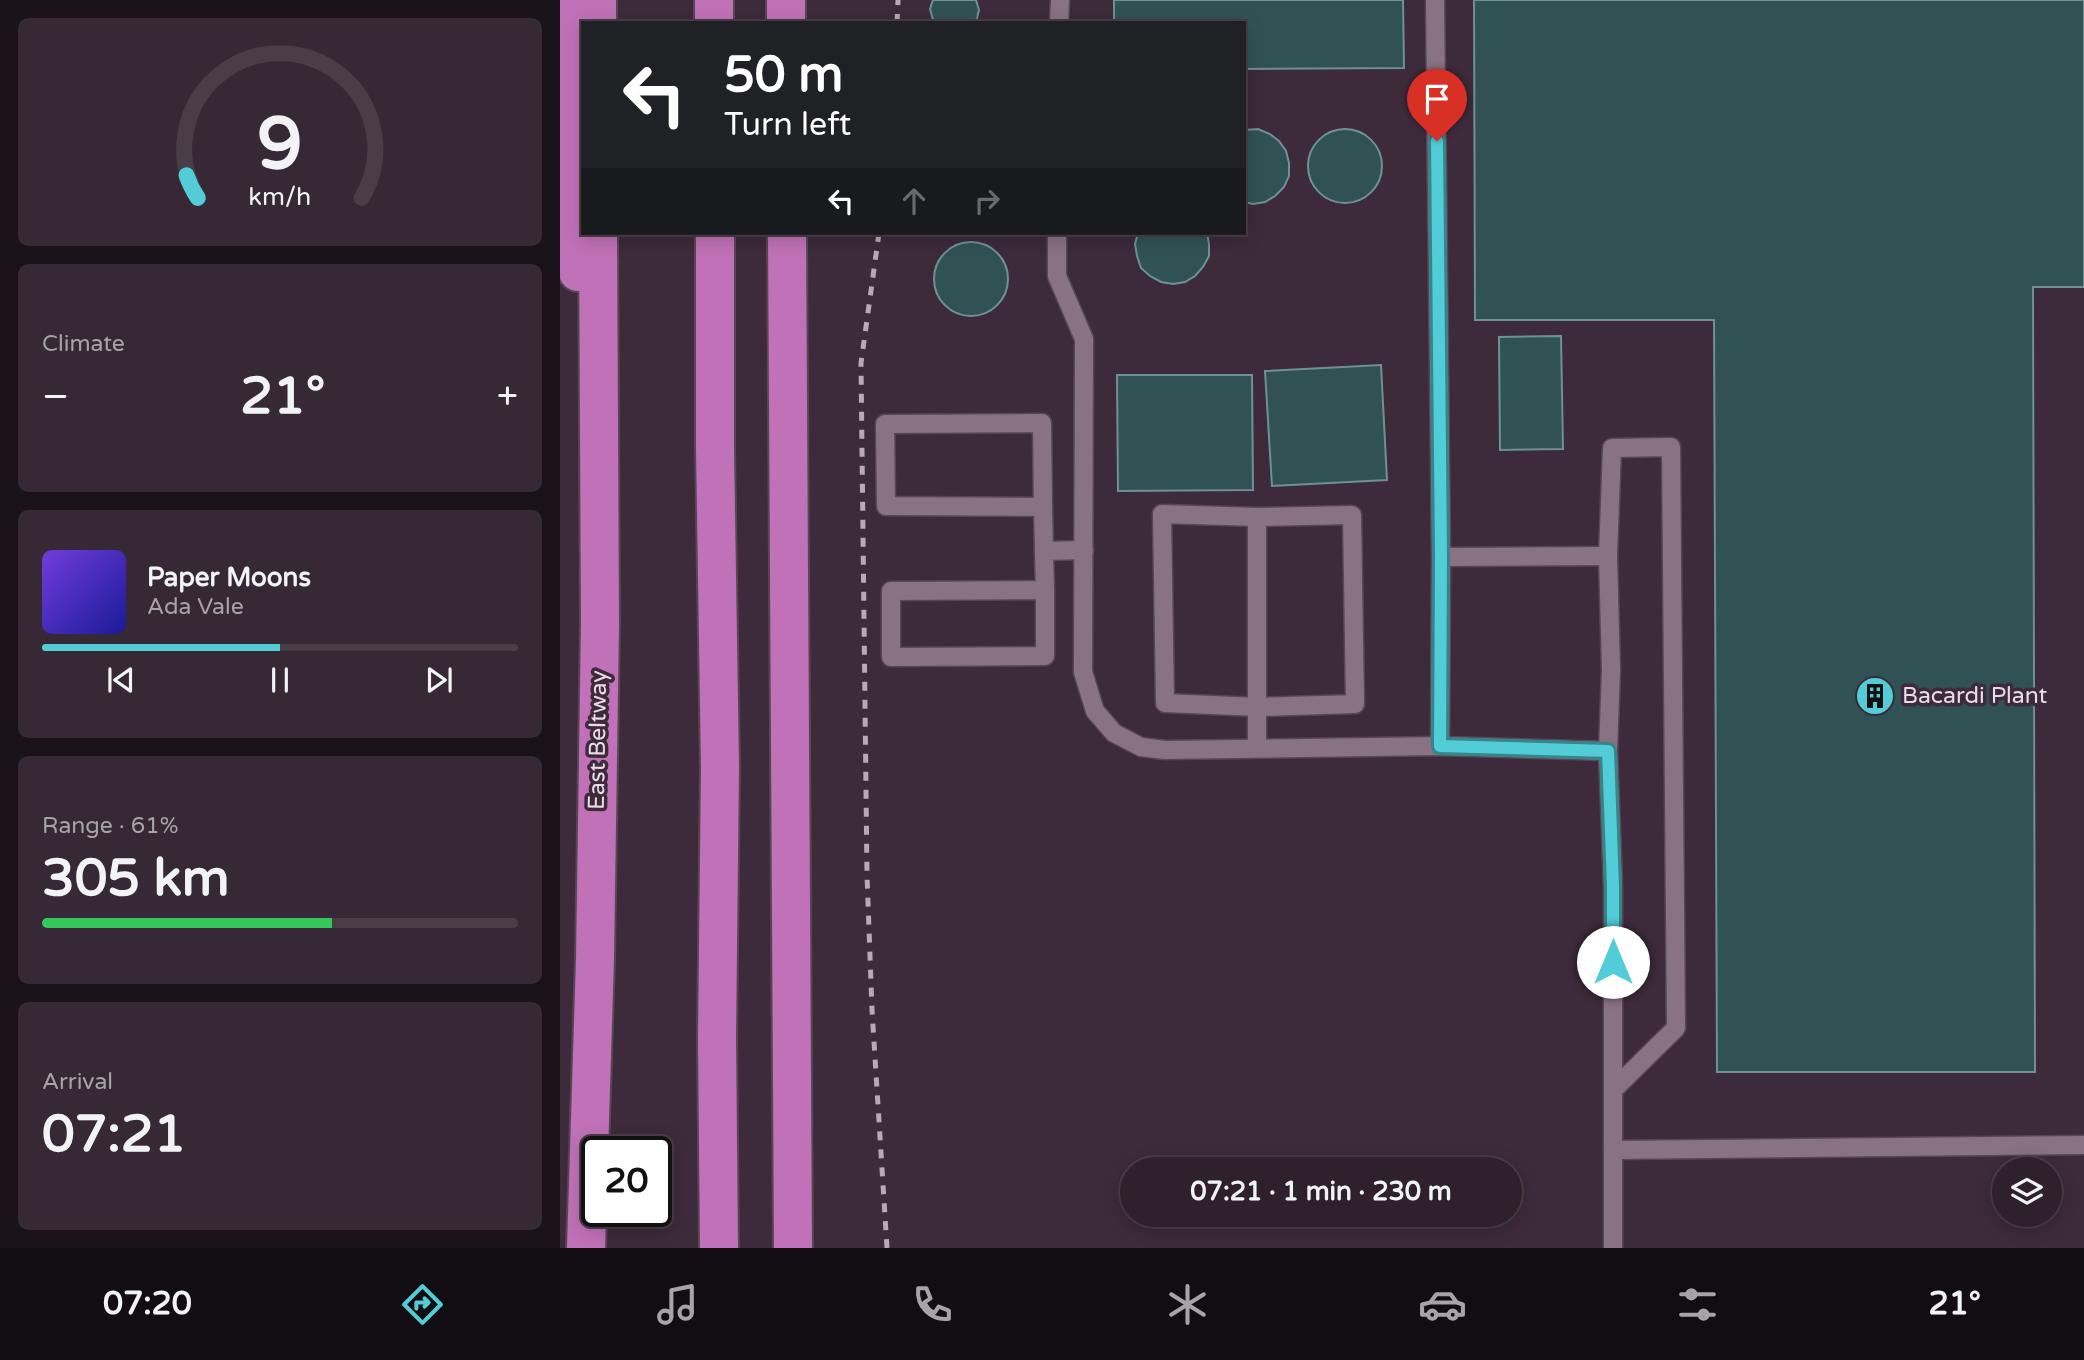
<!DOCTYPE html>
<meta charset="utf-8">
<style>
body{margin:0;font-family:"Varela Round",sans-serif;background:#362834;color:#f1f3f6;height:100vh;display:flex;flex-direction:column;font-size:26px;white-space:nowrap}
*{box-sizing:border-box;margin:0}
p{font-size:23px;color:#a7a3a9}
.icon{flex:none;width:38px;height:38px;fill:none;stroke:currentColor;stroke-width:2;stroke-linecap:round;stroke-linejoin:round}
.map{position:relative;flex:1;overflow:hidden}
.side{display:flex;flex-direction:column;gap:18px;padding:18px;background:#191218;width:560px}
.side>*{flex:none}
.hud{position:absolute;left:21px;top:21px;width:665px;height:214px;border-radius:0px;box-shadow:0 4px 18px #0003,0 0 0 2px #493e48;background:#202124;color:#fff;overflow:hidden}
.fabs{position:absolute;left:1432px;top:1157px;display:grid;gap:14px}
.fabs a{display:grid;place-items:center;width:70px;height:70px;border-radius:50%;background:#2e202c;box-shadow:0 4px 18px #0003,0 0 0 2px #493e48;font-size:35px}
.speed{position:absolute;left:21px;top:1136px;display:flex;gap:14px;font-size:35px;font-weight:700;text-align:center}
.speed>*{display:grid;place-content:center;width:91px;height:91px;border-radius:50%;background:#2e202c;box-shadow:0 4px 18px #0003,0 0 0 2px #493e48;line-height:1}
.speed .limit{border:4px solid #111;border-radius:10px;background:#fff;color:#111}
.pin{position:absolute;display:grid;place-items:center;width:60px;height:60px;color:#fff;margin:-72px -30px;border-radius:50% 50% 50% 0;rotate:-45deg;box-shadow:0 0 7px #0007}
.pin .icon{rotate:45deg}
.me{position:absolute;width:77px;margin:-38px;rotate:0deg;stroke-linejoin:round;filter:drop-shadow(0 0 5px #0008)}
.turn{display:flex;align-items:center;gap:24px;height:147px;padding:0 28px;font-size:32px}
.turn .icon{width:91px;height:91px;stroke-width:2.5}
.turn b{display:block;font-size:49px;line-height:60px}
.lanes{display:flex;align-items:center;height:66px;padding:0 28px;background:#0003;justify-content:center;gap:35px;direction:ltr}
.lanes .off{opacity:.35}
.big{font-size:52px;font-weight:700;line-height:1.1}
.side .widget{flex:1;display:flex;flex-direction:column;justify-content:center;gap:10px;min-width:0;padding:0 24px;border-radius:10px;background:#362834}
.side .dial{align-items:center;gap:0}
.dial svg{height:182px;overflow:visible;fill:none;stroke:#493e48;stroke-width:7;stroke-linecap:round;text-anchor:middle}
.dial text{fill:#f1f3f6;stroke:none}
.song{display:flex;align-items:center;gap:21px}
.cover{width:84px;height:84px;border-radius:10px;background:linear-gradient(135deg,hsl(260 70% 55%),hsl(240 70% 35%))}
.played{height:7px;border-radius:4px;background:linear-gradient(90deg,#52ccd6 50%,#493e48 50%)}
.keys{display:flex;justify-content:space-around;direction:ltr}
.heat{display:flex;justify-content:space-between;align-items:center;font-size:38px;direction:ltr}
.charge{height:10px;border-radius:5px;background:linear-gradient(90deg,#34c759 61%,#493e48 0)}
.trip{position:absolute;left:560px;top:1157px;width:402px;height:70px;border-radius:35px;background:#2e202c;box-shadow:0 4px 18px #0003,0 0 0 2px #493e48;font-weight:700;line-height:70px;text-align:center}
.tab-bar{display:flex;height:112px;justify-content:space-around;align-items:center;background:#120d12;color:#a7a3a9}
.tab-bar .icon{width:49px;height:49px}
.tab-bar .current{color:#52ccd6}
.tab-bar b{font-size:32px;color:#f1f3f6}
main{display:flex;flex:1;min-height:0}
.map>svg:first-child{display:block}
.building{fill:#315255;stroke:#6e9194;stroke-width:2}
.lines{fill:none;stroke-linecap:round;stroke-linejoin:round}
.lane-casing{stroke:#574754;stroke-width:21}
.highway-casing{stroke:#574754;stroke-width:42}
.lane{stroke:#887284;stroke-width:18}
.highway{stroke:#c171b7;stroke-width:38}
.rail{stroke:#b7a9b5;stroke-width:5;stroke-dasharray:9 9;stroke-linecap:butt}
.route-casing{stroke:#35858b;stroke-width:18}
.route{stroke:#52ccd6;stroke-width:12}
.labels{text-anchor:middle;dominant-baseline:central;stroke-width:7;stroke-linejoin:round;paint-order:stroke}
.poi-label{font-size:23px;fill:#e8dce6;stroke:#3d2a3b;text-anchor:start}
.street-label{font-size:23px;fill:#e8dce6;stroke:#3d2a3b}
</style>
<main>
<section class="side">
<div class="widget dial"><svg viewBox="0 0 100 80">
<path d="M14 69A42 42 0 1 1 86 69"/>
<path d="M14 69A42 42 0 0 1 9 59" stroke="#52ccd6"/>
<text x="50" y="56" font-size="32" font-weight="700">9</text>
<text x="50" y="72" font-size="11">km/h</text>
</svg></div>
<div class="widget"><p>Climate</p>
<div class="heat"><a>−</a><b class="big">21°</b><a>+</a></div>
</div>
<div class="widget">
<div class="song"><i class="cover"></i><div><b>Paper Moons</b><p>Ada Vale</p></div></div>
<div class="played"></div>
<div class="keys"><svg class="icon" aria-label="previous" viewBox="0 0 24 24"><path d="M18 5L8 12l10 7zM5 5v14"/></svg><svg class="icon" aria-label="pause" viewBox="0 0 24 24"><path d="M8 5v14M16 5v14"/></svg><svg class="icon" aria-label="next" viewBox="0 0 24 24"><path d="M6 5l10 7-10 7zM19 5v14"/></svg></div>
</div>
<div class="widget"><p>Range · 61%</p><b class="big">305 km</b><div class="charge"></div></div>
<div class="widget"><p>Arrival</p><b class="big">07:21</b></div>
</section>
<div class="map">
<svg width="1524" height="1248" viewBox="0 0 1524 1248">
<rect width="100%" height="100%" fill="#3d2a3b"/>
<!-- building -->
<g class="building">
<polygon points="373,0 416,0 419,10 417,18 415,23 374,23 370,9"/>
<polygon points="554,0 843,0 844,68 684,69 684,23 554,23"/>
<polygon points="914,0 1524,0 1524,287 1473,287 1475,1072 1157,1072 1154,320 915,320"/>
<circle cx="785" cy="166" r="37"/>
<polygon points="698,129 710,134 719,141 726,151 729,163 729,176 724,187 715,196 705,202 693,204 684,202 684,130"/>
<polygon points="578,233 647,233 649,244 649,256 643,267 635,276 625,282 613,284 601,282 590,276 581,268 577,256 575,244"/>
<circle cx="411" cy="279" r="37"/>
<polygon points="1001,336 1003,449 940,450 939,337"/>
<polygon points="821,365 827,480 712,486 705,371"/>
<polygon points="557,375 692,375 693,490 558,491"/>
</g>
<g class="lines">
<defs>
<g id="lane">
<polyline points="875,0 881,557 1048,556"/>
<polyline points="499,23 500,0"/>
<polyline points="497,233 497,276 524,339 523,672 535,711 554,733 581,747 605,750 880,746 1048,751"/>
<polygon points="482,423 483,507 326,506 325,424"/>
<polyline points="483,507 484,551"/>
<polyline points="697,517 602,514 605,703 698,707 795,704 792,515 697,517 697,748"/>
<polygon points="485,590 485,656 331,657 331,591"/>
<polyline points="485,590 484,551 524,550"/>
<polyline points="880,746 881,557"/>
<polyline points="1053,1090 1116,1028 1111,447 1052,448 1048,556 1051,670 1048,751 1053,886 1053,1248"/>
<polyline points="1053,1150 1524,1145"/>
</g>
<g id="highway">
<polyline points="3,0 18,272"/>
<polyline points="37,0 37,23"/>
<polyline points="154,0 154,23"/>
<polyline points="226,0 226,23"/>
<polyline points="155,233 155,448 160,767 157,1038 159,1248"/>
<polyline points="227,233 233,1248"/>
<polyline points="26,1248 35,959 40,623 38,233"/>
</g>
</defs>
<!-- lane casing -->
<use href="#lane" class="lane-casing"/>
<!-- highway casing -->
<use href="#highway" class="highway-casing"/>
<!-- lane -->
<use href="#lane" class="lane"/>
<!-- highway -->
<use href="#highway" class="highway"/>
<!-- rail -->
<g class="rail">
<polyline points="337,23 338,0"/>
<polyline points="319,233 301,363 307,875 312,1010 327,1248"/>
</g>
</g>
<g class="lines">
<defs>
<polyline id="route" points="877,141 881,557 880,746 1048,751 1053,886 1053,962"/>
</defs>
<!-- route casing -->
<use href="#route" class="route-casing"/>
<!-- route -->
<use href="#route" class="route"/>
</g>
<!-- icons -->
<defs>
<symbol id="building-disc" viewBox="-11 -11 22 22"><circle r="9.5" fill="#52ccd6" stroke="#3d2a3b"/><path d="M-4-6H4V6H1V3H-1V6H-4ZM-2.5-4.3h1.7v1.8h-1.7ZM.8-4.3h1.7v1.8H.8ZM-2.5-1h1.7V.8h-1.7ZM.8-1h1.7V.8H.8Z" fill="#111"/></symbol>
</defs>
<g fill-rule="evenodd">
<use href="#building-disc" x="1293" y="674" width="44" height="44"/>
</g>
<g class="labels">
<!-- poi labels -->
<g class="poi-label">
<text x="1342" y="696">Bacardi Plant</text>
</g>
<!-- street labels -->
<g class="street-label">
<text transform="translate(38 740) rotate(-89)">East Beltway</text>
</g>
</g>
</svg>
<div class="fabs">
<a><svg class="icon" aria-label="layers" viewBox="0 0 24 24"><path d="M12 4l9 5-9 5-9-5zM3 14l9 5 9-5"/></svg></a>
</div>
<div class="speed"><div class="limit">20</div></div>
<div class="pin" style="left:877px;top:141px;background:#d93025"><svg class="icon" aria-label="arrive" viewBox="0 0 24 24"><path d="M6 21V4h12l-3 4 3 4H6"/></svg></div>
<svg class="me" style="left:1053px;top:962px" viewBox="-20 -20 40 40"><circle r="19" fill="#fff"/><path d="M0-13L10 11 0 6-10 11z" fill="#52ccd6"/></svg>
<div class="trip">07:21 · 1 min · 230 m</div>
<div class="hud">
<div class="turn"><svg class="icon" aria-label="left" viewBox="0 0 24 24"><path d="M17 20v-9H6M10 6l-5 5 5 5"/></svg><div><b>50 m</b>Turn left</div></div>
<div class="lanes"><svg class="icon" aria-label="left" viewBox="0 0 24 24"><path d="M17 20v-9H6M10 6l-5 5 5 5"/></svg><svg class="icon off" aria-label="ahead" viewBox="0 0 24 24"><path d="M12 20V5M6 11l6-6 6 6"/></svg><svg class="icon off" aria-label="right" viewBox="0 0 24 24"><path d="M7 20v-9h11M14 6l5 5-5 5"/></svg></div>
</div>
</div>
</main>
<nav class="tab-bar">
<b>07:20</b>
<svg class="icon current" aria-label="directions" viewBox="0 0 24 24"><path d="M12 3l9 9-9 9-9-9zM9 14v-3h6M13 9l2 2-2 2"/></svg>
<svg class="icon" aria-label="music" viewBox="0 0 24 24"><path d="M9 18V5l10-2v13"/><circle cx="6" cy="18" r="3"/><circle cx="16" cy="16" r="3"/></svg>
<svg class="icon" aria-label="phone" viewBox="0 0 24 24"><path d="M5 4h4l2 5-3 2q2 4 5 5l2-3 5 2v4C11 20 4 13 5 4z"/></svg>
<svg class="icon" aria-label="climate" viewBox="0 0 24 24"><path d="M12 3v18M4 7l16 10M4 17L20 7"/></svg>
<svg class="icon" aria-label="car" viewBox="0 0 24 24"><path d="M5 17H2v-5l4-1 3-4h7l3 4 3 1v5h-3M9 17h6M6 11h13"/><circle cx="7" cy="17" r="2"/><circle cx="17" cy="17" r="2"/></svg>
<svg class="icon" aria-label="filters" viewBox="0 0 24 24"><path d="M4 7h16M4 17h16"/><circle cx="9" cy="7" r="2"/><circle cx="15" cy="17" r="2"/></svg>
<b>21°</b>
</nav>
